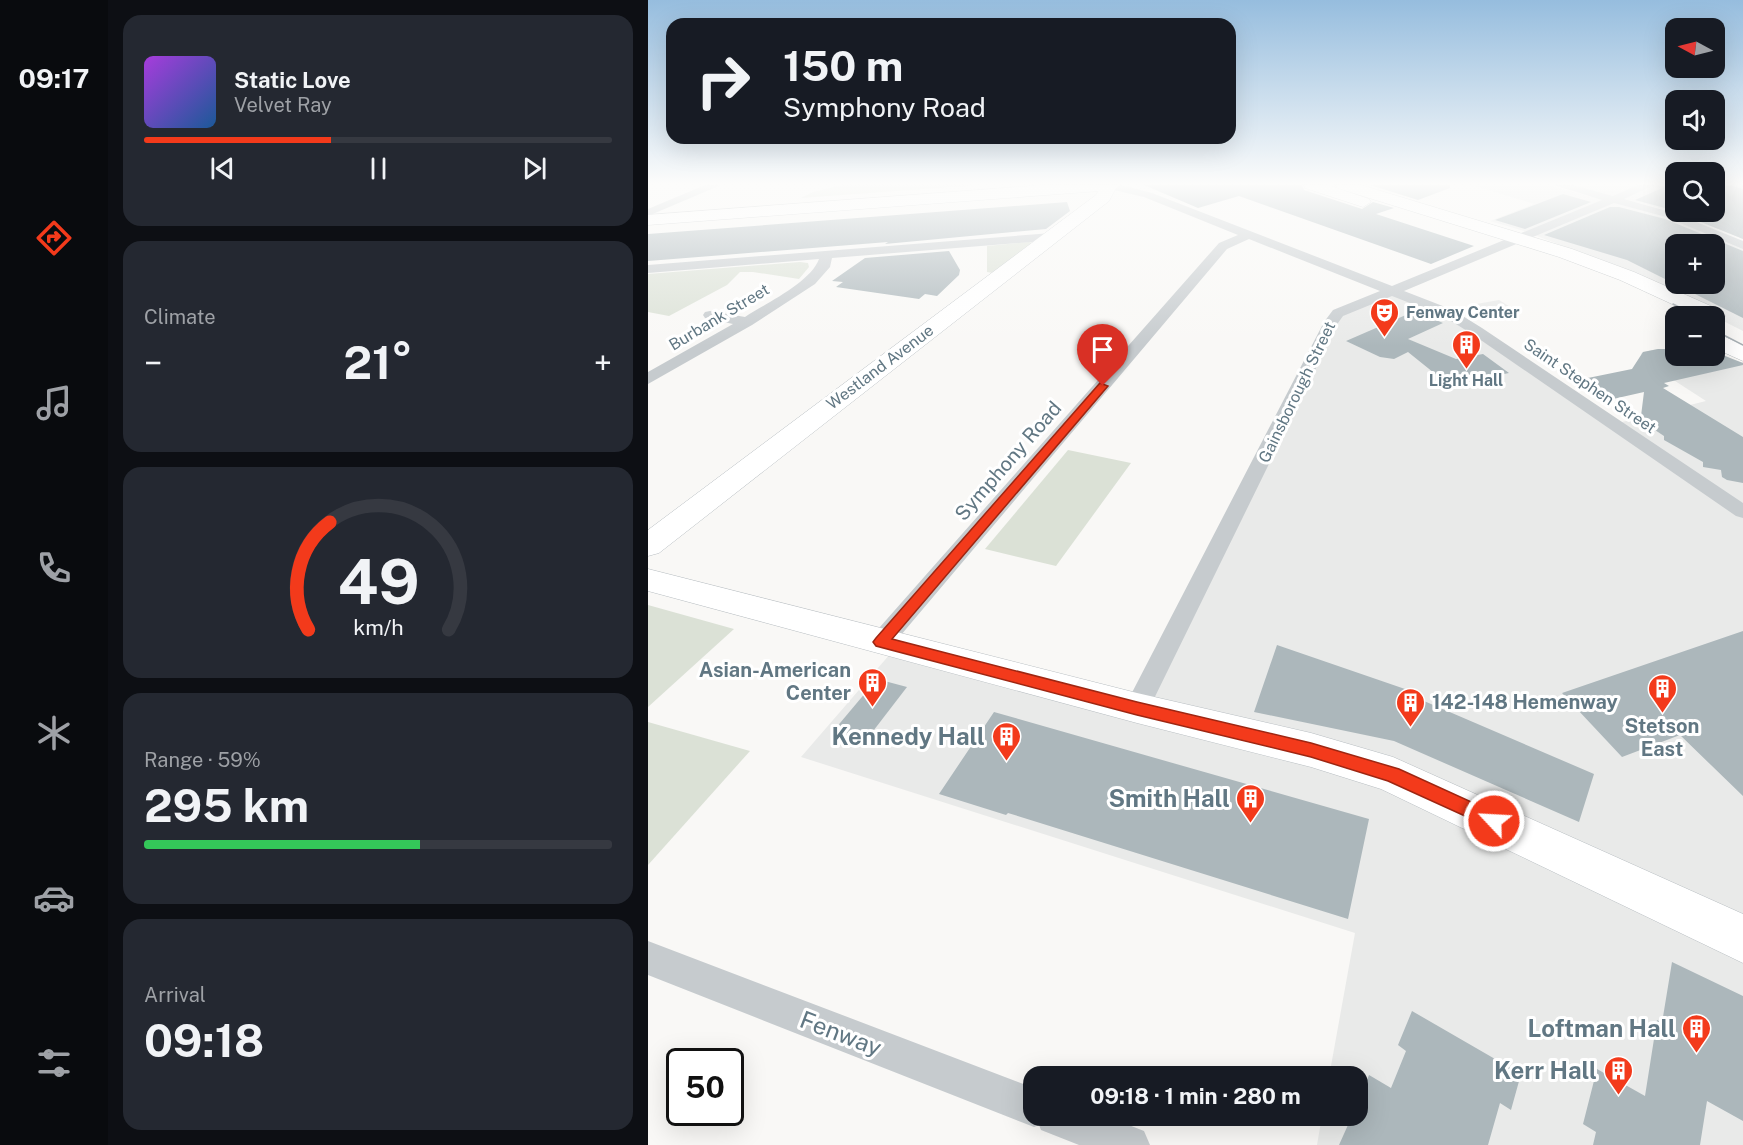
<!DOCTYPE html>
<meta charset="utf-8">
<style>
body{margin:0;font-family:"Public Sans",sans-serif;background:#242831;color:#f1f3f6;height:100vh;display:flex;flex-direction:column;font-size:22px;white-space:nowrap}
*{box-sizing:border-box;margin:0}
p{font-size:20px;color:#9ea1a6}
.icon{flex:none;width:33px;height:33px;fill:none;stroke:currentColor;stroke-width:2;stroke-linecap:round;stroke-linejoin:round}
.map{position:relative;flex:1;overflow:hidden}
.drawer{display:flex;flex-direction:column;gap:15px;padding:15px;background:#0d0f14;width:540px}
.drawer>*{flex:none}
.hud{position:absolute;left:18px;top:18px;width:570px;height:126px;border-radius:18px;box-shadow:0 6px 24px #0002;background:#171b24;color:#f1f3f6;overflow:hidden}
.needle{width:39px;rotate:277deg}
.tools{position:absolute;left:1017px;top:18px;display:grid;gap:12px}
.tools a{display:grid;place-items:center;width:60px;height:60px;border-radius:12px;background:#171b24;box-shadow:0 6px 24px #0002;font-size:30px}
.speed{position:absolute;left:18px;top:1048px;display:flex;gap:12px;font-size:30px;font-weight:700;text-align:center}
.speed>*{display:grid;place-content:center;width:78px;height:78px;border-radius:50%;background:#171b24;box-shadow:0 6px 24px #0002;line-height:1}
.speed .limit{border:3px solid #111;border-radius:9px;background:#fff;color:#111}
.pin{position:absolute;display:grid;place-items:center;width:51px;height:51px;color:#fff;margin:-62px -26px;border-radius:50% 50% 50% 0;rotate:-45deg;box-shadow:0 0 6px #0007}
.pin .icon{rotate:45deg}
.me{position:absolute;width:66px;margin:-33px;rotate:295deg;stroke-linejoin:round;filter:drop-shadow(0 0 4px #0008)}
.turn{display:flex;align-items:center;gap:21px;height:126px;padding:0 18px;font-size:27px}
.turn .icon{width:78px;height:78px;stroke-width:2.5}
.turn b{display:block;font-size:42px;line-height:51px}
.big{font-size:45px;font-weight:700;line-height:1.1}
.drawer .widget{flex:1;display:flex;flex-direction:column;justify-content:center;gap:9px;min-width:0;padding:0 21px;border-radius:18px;background:#242831}
.drawer .dial{align-items:center;gap:0}
.dial svg{height:156px;overflow:visible;fill:none;stroke:#363941;stroke-width:7;stroke-linecap:round;text-anchor:middle}
.dial text{fill:#f1f3f6;stroke:none}
.song{display:flex;align-items:center;gap:18px}
.cover{width:72px;height:72px;border-radius:9px;background:linear-gradient(135deg,hsl(280 70% 55%),hsl(210 70% 35%))}
.played{height:6px;border-radius:3px;background:linear-gradient(90deg,#f33a1b 40%,#363941 40%)}
.keys{display:flex;justify-content:space-around;direction:ltr}
.heat{display:flex;justify-content:space-between;align-items:center;font-size:33px;direction:ltr}
.charge{height:9px;border-radius:4px;background:linear-gradient(90deg,#34c759 59%,#363941 0)}
.trip{position:absolute;left:375px;top:1066px;width:345px;height:60px;border-radius:18px;background:#171b24;box-shadow:0 6px 24px #0002;font-weight:700;line-height:60px;text-align:center}
main{display:flex;flex:1;min-height:0}
.dock{display:flex;flex-direction:column;width:108px;justify-content:space-around;align-items:center;background:#090b0e;color:#9ea1a6}
.dock .icon{width:42px;height:42px}
.dock .on{color:#f33a1b}
.dock b{font-size:27px;color:#f1f3f6}
.map>svg:first-child{display:block}
.built{fill:#e9eae9;fill-rule:evenodd}
.green{fill:#dbe1d6}
.building{fill:#acb7bb;fill-rule:evenodd}
.lines{fill:none;stroke-linecap:round;stroke-linejoin:round}
.secondary-casing{stroke:#b8bec2;stroke-width:1}
.primary-casing{stroke:#b9bec1;stroke-width:1}
.street{fill:#c6cbce;fill-rule:evenodd}
.secondary{fill:#fff;fill-rule:evenodd}
.primary{fill:#fff;fill-rule:evenodd}
.tram{stroke:#a6aeb3;stroke-width:1.5}
.route{fill:#f33a1b;stroke:#9e2612;stroke-width:1.5}
.labels{text-anchor:middle;dominant-baseline:central;stroke-width:6;stroke-linejoin:round;paint-order:stroke}
.far-poi-label{font-size:16px;font-weight:bold;fill:#617783;stroke:#fff;text-anchor:start}
.far-street-label{font-size:16px;fill:#617783;stroke:#fff}
.street-label{font-size:20px;fill:#617783;stroke:#fff}
.poi-label{font-size:20px;font-weight:bold;fill:#617783;stroke:#fff;text-anchor:end}
.near-poi-label{font-size:24px;font-weight:bold;fill:#617783;stroke:#fff;text-anchor:end}
.near-street-label{font-size:24px;fill:#617783;stroke:#fff}
</style>
<main>
<nav class="dock">
<b>09:17</b>
<svg class="icon on" aria-label="directions" viewBox="0 0 24 24"><path d="M12 3l9 9-9 9-9-9zM9 14v-3h6M13 9l2 2-2 2"/></svg>
<svg class="icon" aria-label="music" viewBox="0 0 24 24"><path d="M9 18V5l10-2v13"/><circle cx="6" cy="18" r="3"/><circle cx="16" cy="16" r="3"/></svg>
<svg class="icon" aria-label="phone" viewBox="0 0 24 24"><path d="M5 4h4l2 5-3 2q2 4 5 5l2-3 5 2v4C11 20 4 13 5 4z"/></svg>
<svg class="icon" aria-label="climate" viewBox="0 0 24 24"><path d="M12 3v18M4 7l16 10M4 17L20 7"/></svg>
<svg class="icon" aria-label="car" viewBox="0 0 24 24"><path d="M5 17H2v-5l4-1 3-4h7l3 4 3 1v5h-3M9 17h6M6 11h13"/><circle cx="7" cy="17" r="2"/><circle cx="17" cy="17" r="2"/></svg>
<svg class="icon" aria-label="filters" viewBox="0 0 24 24"><path d="M4 7h16M4 17h16"/><circle cx="9" cy="7" r="2"/><circle cx="15" cy="17" r="2"/></svg>
</nav>
<section class="drawer">
<div class="widget">
<div class="song"><i class="cover"></i><div><b>Static Love</b><p>Velvet Ray</p></div></div>
<div class="played"></div>
<div class="keys"><svg class="icon" aria-label="previous" viewBox="0 0 24 24"><path d="M18 5L8 12l10 7zM5 5v14"/></svg><svg class="icon" aria-label="pause" viewBox="0 0 24 24"><path d="M8 5v14M16 5v14"/></svg><svg class="icon" aria-label="next" viewBox="0 0 24 24"><path d="M6 5l10 7-10 7zM19 5v14"/></svg></div>
</div>
<div class="widget"><p>Climate</p>
<div class="heat"><a>−</a><b class="big">21°</b><a>+</a></div>
</div>
<div class="widget dial"><svg viewBox="0 0 100 80">
<path d="M14 69A42 42 0 1 1 86 69"/>
<path d="M14 69A42 42 0 0 1 25 14" stroke="#f33a1b"/>
<text x="50" y="56" font-size="32" font-weight="700">49</text>
<text x="50" y="72" font-size="11">km/h</text>
</svg></div>
<div class="widget"><p>Range · 59%</p><b class="big">295 km</b><div class="charge"></div></div>
<div class="widget"><p>Arrival</p><b class="big">09:18</b></div>
</section>
<div class="map">
<svg width="1095" height="1145" viewBox="0 0 1095 1145">
<rect width="100%" height="100%" fill="#f9f8f6"/>
<!-- built -->
<g class="built">
<path d="M824,185H899L1024,218L1095,245V331L1016,291L985,273L876,231L842,221L886,204ZM1028,244H1066V284H1028Z"/>
<polygon points="924,185 1027,185 1028,212 1066,212 1067,185 1095,185 1095,239 1044,217"/>
<polygon points="742,291 782,306 966,424 1058,401 1024,379 993,354 995,352 1010,349 1027,350 1028,356 1066,356 1067,350 1091,363 1095,362 1095,1145 669,1145 674,1116 710,1116 710,1077 681,1077 707,933 153,757 249,646 489,708 683,322"/>
<polygon points="851,300 872,313 843,318 823,305"/>
</g>
<!-- green -->
<g class="green">
<polygon points="194,185 331,185 153,198 165,192"/>
<polygon points="381,242 385,243 345,273 339,272 339,246"/>
<polygon points="152,262 160,263 161,267 151,279 105,272 92,272 79,285 21,316 0,312 0,274"/>
<polygon points="420,450 483,463 408,566 337,549"/>
<polygon points="0,605 86,629 0,707"/>
<polygon points="0,722 102,751 0,865"/>
</g>
<!-- building -->
<g class="building">
<polygon points="496,185 654,185 656,190 714,209 725,202 746,208 728,214 826,246 783,264 591,196 550,208"/>
<polygon points="722,185 802,185 802,188 770,200"/>
<polygon points="1021,185 1028,185 1028,211 987,200"/>
<polygon points="1066,185 1082,185 1095,189 1095,239 1028,212 1066,212"/>
<polygon points="915,194 943,202 877,229 847,220"/>
<polygon points="419,202 422,211 398,229 237,244 240,242 0,261 0,234"/>
<path d="M962,207H971L1017,219L1095,251V318L979,260L896,235ZM1028,244H1066V284H1028Z"/>
<polygon points="301,251 312,270 311,275 289,296 277,294 271,299 188,287 195,282 184,281 217,258"/>
<polygon points="767,311 795,323 760,339 808,359 835,354 861,373 801,385 760,352 746,359 732,357 698,341"/>
<polygon points="1010,349 1018,349 1028,356 1077,356 1095,363 1095,365 1016,383 1021,386 1015,388 1095,437 1095,483 1079,480 1074,477 1073,470 1055,467 1055,462 1016,440 1016,436 1001,426 992,424 996,392 965,399 935,379 984,369 995,352"/>
<polygon points="1095,631 1095,796 1032,735 974,757 914,693"/>
<polygon points="629,645 757,689 755,692 946,774 931,822 746,741 606,712"/>
<polygon points="229,679 259,687 219,739 187,729"/>
<polygon points="346,712 721,819 700,919 360,813 358,815 291,794"/>
<polygon points="1024,962 1095,996 1095,1121 1059,1101 1052,1145 945,1145 948,1132 935,1124 949,1069 997,1096 1009,1020 1014,1023"/>
<polygon points="764,1011 873,1074 863,1110 852,1103 840,1145 691,1145 704,1116 710,1116 710,1103 721,1075 743,1088 758,1051 750,1045"/>
</g>
<g class="lines">
<defs>
<g id="secondary">
<polygon points="454,185 469,186 461,201 11,553 0,556 0,530 448,195"/>
<polygon points="0,569 489,693 663,733 745,757 1095,914 1095,963 733,789 663,767 489,723 0,591"/>
</g>
<g id="primary">
<polygon points="395,185 472,185 465,190 0,225 0,215"/>
<polygon points="656,185 680,185 721,199 723,202 715,207 657,188"/>
<polygon points="688,185 713,185 924,249 986,272 1074,311 1077,316 1074,321 1066,322 1066,316 1050,316 972,280 911,257 689,188"/>
<polygon points="1066,332 1095,345 1095,361 1066,348"/>
</g>
</defs>
<!-- secondary casing -->
<use href="#secondary" class="secondary-casing"/>
<!-- primary casing -->
<use href="#primary" class="primary-casing"/>
<!-- street -->
<g class="street">
<polygon points="57,185 73,185 0,216 0,209"/>
<polygon points="456,185 473,185 504,193 744,286 954,200 906,185 925,185 965,196 990,185 1006,185 976,199 1026,213 1095,241 1095,249 1018,217 966,203 756,291 805,310 834,328 1095,503 1095,518 1088,516 824,334 795,316 744,296 695,316 690,323 498,715 489,718 480,715 476,708 676,322 685,310 732,291 601,239 579,249 242,648 233,651 224,648 221,642 224,636 571,243 590,235 496,197 457,188"/>
<path d="M404,233L410,237L408,240L184,258L182,267L167,284L104,325L0,384V372L85,324L57,318L55,315L57,312L62,311L97,317C117,304 163,282 171,259L0,273V265Z"/>
<polygon points="0,941 386,1088 386,1116 458,1116 496,1131 502,1145 431,1145 393,1130 391,1125 386,1127 0,975"/>
</g>
<!-- secondary -->
<use href="#secondary" class="secondary"/>
<!-- primary -->
<use href="#primary" class="primary"/>
<!-- tram -->
<g class="tram">
<polyline points="1025,304 1049,316"/>
<polyline points="1066,330 1095,345"/>
</g>
</g>
<!-- sky -->
<linearGradient id="sky" x2="0" y2="1"><stop stop-color="#96bdde"/><stop offset="0.53" stop-color="#fcfcfb"/><stop offset="1" stop-color="#fcfcfb" stop-opacity="0"/></linearGradient>
<rect width="1095" height="346" fill="url(#sky)"/>
<!-- route -->
<polygon class="route" points="452,383 460,386 244,639 489,702 663,743 751,769 852,815 855,821 852,826 846,829 839,826 740,781 663,757 489,715 228,646 225,642 228,638"/>
<!-- icons -->
<defs>
<symbol id="theatre-pin" viewBox="-11 -11 22 30"><path d="M0 17L-7.5 6A9.5 9.5 0 1 1 7.5 6Z" fill="#f33a1b" stroke="#fff"/><path d="M-5-5.5Q0-4 5-5.5V0Q5 5 0 6Q-5 5-5 0ZM-3.3-2.5H-1v1.5H-3.3ZM1-2.5H3.3v1.5H1ZM-2.8 1Q0 5.5 2.8 1Z" fill="#fff"/></symbol>
<symbol id="building-pin" viewBox="-11 -11 22 30"><path d="M0 17L-7.5 6A9.5 9.5 0 1 1 7.5 6Z" fill="#f33a1b" stroke="#fff"/><path d="M-4-6H4V6H1V3H-1V6H-4ZM-2.5-4.3h1.7v1.8h-1.7ZM.8-4.3h1.7v1.8H.8ZM-2.5-1h1.7V.8h-1.7ZM.8-1h1.7V.8H.8Z" fill="#fff"/></symbol>
</defs>
<g fill-rule="evenodd">
<use href="#theatre-pin" x="720" y="296" width="33" height="45"/>
<use href="#building-pin" x="802" y="328" width="33" height="45"/>
<use href="#building-pin" x="208" y="666" width="33" height="45"/>
<use href="#building-pin" x="998" y="672" width="33" height="45"/>
<use href="#building-pin" x="746" y="686" width="33" height="45"/>
<use href="#building-pin" x="342" y="720" width="33" height="45"/>
<use href="#building-pin" x="586" y="782" width="33" height="45"/>
<use href="#building-pin" x="1032" y="1012" width="33" height="45"/>
<use href="#building-pin" x="954" y="1054" width="33" height="45"/>
</g>
<g class="labels">
<!-- far-poi labels -->
<g class="far-poi-label">
<text x="758" y="312">Fenway Center</text>
<text x="818" y="380" text-anchor="middle">Light Hall</text>
</g>
<!-- far-street labels -->
<g class="far-street-label">
<text transform="translate(71 317) rotate(-31)">Burbank Street</text>
<text transform="translate(232 367) rotate(-37)">Westland Avenue</text>
<text transform="translate(942 386) rotate(34)">Saint Stephen Street</text>
<text transform="translate(649 392) rotate(-64)">Gainsborough Street</text>
</g>
<!-- street labels -->
<g class="street-label">
<text transform="translate(360 461) rotate(-49)">Symphony Road</text>
</g>
<!-- poi labels -->
<g class="poi-label">
<text x="203" y="670">Asian-American<tspan x="203" dy="23">Center</tspan></text>
<text x="784" y="702" text-anchor="start">142-148 Hemenway</text>
<text x="1014" y="726" text-anchor="middle">Stetson<tspan x="1014" dy="23">East</tspan></text>
</g>
<!-- near-poi labels -->
<g class="near-poi-label">
<text x="337" y="736">Kennedy Hall</text>
<text x="582" y="798">Smith Hall</text>
<text x="1028" y="1028">Loftman Hall</text>
<text x="949" y="1070">Kerr Hall</text>
</g>
<!-- near-street labels -->
<g class="near-street-label">
<text transform="translate(193 1033) rotate(21)">Fenway</text>
</g>
</g>
</svg>
<div class="tools">
<a><svg class="needle" viewBox="-14 -14 28 28"><path d="M0-13l5 13h-10z" fill="#e53935"/><path d="M0 13l5-13h-10z" fill="#9ea1a6"/></svg></a>
<a><svg class="icon" aria-label="sound" viewBox="0 0 24 24"><path d="M4 9h4l5-4v14l-5-4H4zM17 9q2 3 0 6"/></svg></a>
<a><svg class="icon" aria-label="search" viewBox="0 0 24 24"><circle cx="10" cy="10" r="6"/><path d="M15 15l6 6"/></svg></a>
<a>+</a>
<a>−</a>
</div>
<div class="speed"><div class="limit">50</div></div>
<div class="pin" style="left:455px;top:386px;background:#d93025"><svg class="icon" aria-label="arrive" viewBox="0 0 24 24"><path d="M6 21V4h12l-3 4 3 4H6"/></svg></div>
<svg class="me" style="left:846px;top:821px" viewBox="-20 -20 40 40"><circle r="17" fill="#f33a1b" stroke="#fff" stroke-width="3"/><path d="M0-11L8 9 0 5-8 9z" fill="#fff"/></svg>
<div class="trip">09:18 · 1 min · 280 m</div>
<div class="hud">
<div class="turn"><svg class="icon" aria-label="right" viewBox="0 0 24 24"><path d="M7 20v-9h11M14 6l5 5-5 5"/></svg><div><b>150 m</b>Symphony Road</div></div>
</div>
</div>
</main>
